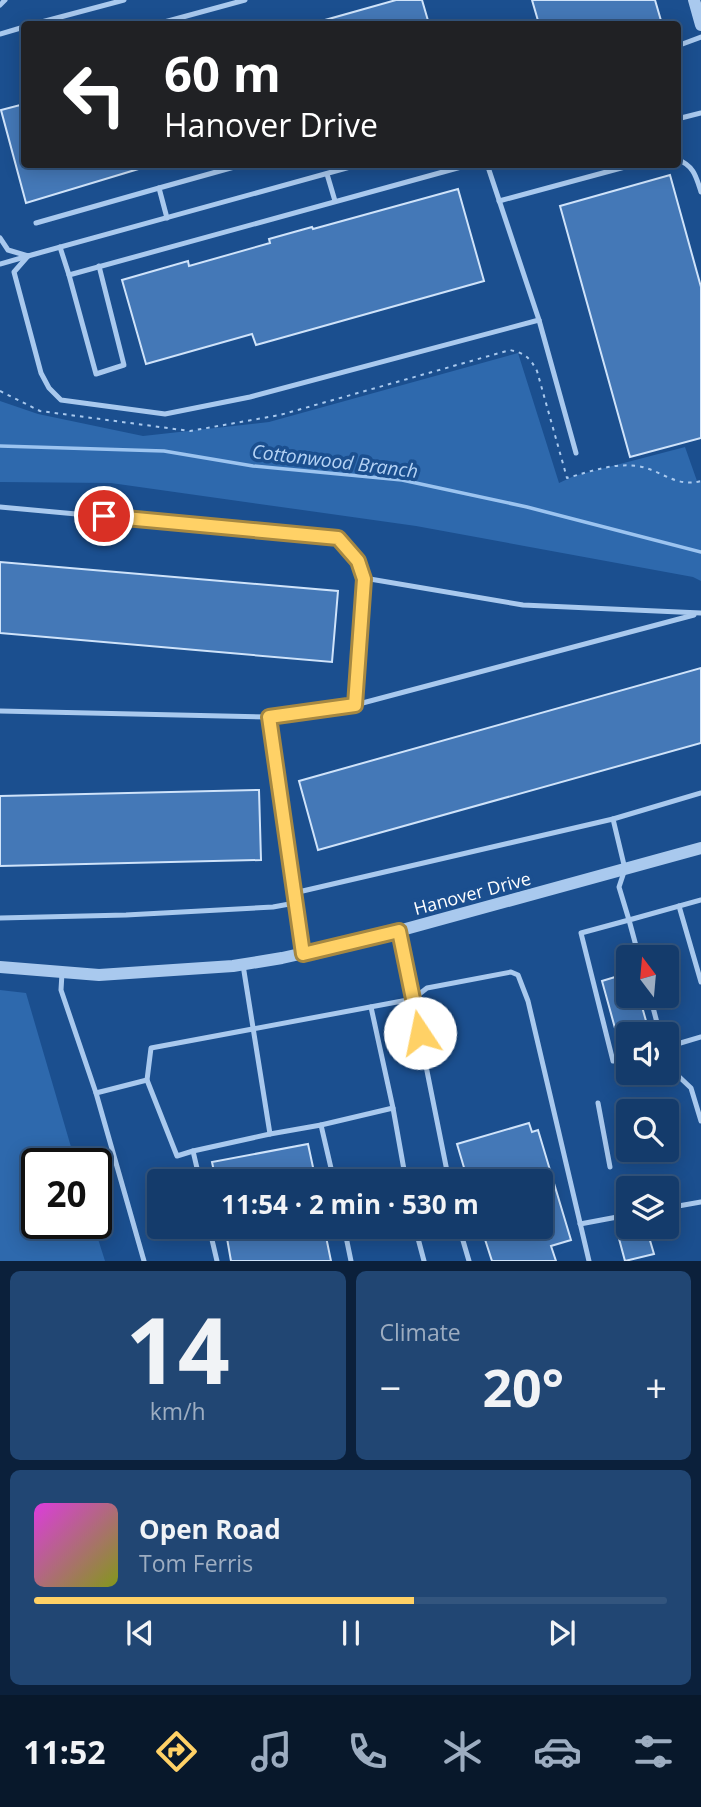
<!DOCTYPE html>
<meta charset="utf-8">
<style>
body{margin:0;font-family:"Open Sans",sans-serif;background:#214673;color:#f1f3f6;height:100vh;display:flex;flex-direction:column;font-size:26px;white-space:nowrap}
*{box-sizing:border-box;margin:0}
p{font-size:23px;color:#9dadc1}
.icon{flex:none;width:38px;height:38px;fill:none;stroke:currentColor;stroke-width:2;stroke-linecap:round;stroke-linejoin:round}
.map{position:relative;height:1261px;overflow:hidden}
.side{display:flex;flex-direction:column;gap:10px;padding:10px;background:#0b203b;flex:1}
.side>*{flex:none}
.guide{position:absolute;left:21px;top:21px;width:660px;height:147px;border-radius:7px;box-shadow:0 4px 18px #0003,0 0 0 2px #33557e;background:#202124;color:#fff;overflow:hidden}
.needle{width:46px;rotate:344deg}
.fabs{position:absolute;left:616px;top:945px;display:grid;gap:14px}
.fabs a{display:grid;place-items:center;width:63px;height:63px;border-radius:7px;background:#143b6b;box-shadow:0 4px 18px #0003,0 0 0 2px #33557e;font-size:35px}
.speed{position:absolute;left:21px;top:1148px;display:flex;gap:14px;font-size:35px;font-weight:700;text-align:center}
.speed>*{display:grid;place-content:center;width:91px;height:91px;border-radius:50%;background:#143b6b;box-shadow:0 4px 18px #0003,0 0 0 2px #33557e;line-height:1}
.speed .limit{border:4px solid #111;border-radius:10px;background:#fff;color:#111}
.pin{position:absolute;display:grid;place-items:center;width:60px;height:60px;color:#fff;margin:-30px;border:4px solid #fff;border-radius:50%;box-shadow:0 2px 7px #0007}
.me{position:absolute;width:77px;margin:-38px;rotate:349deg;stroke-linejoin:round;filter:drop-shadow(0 0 5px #0008)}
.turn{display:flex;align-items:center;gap:24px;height:147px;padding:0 28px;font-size:32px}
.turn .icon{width:91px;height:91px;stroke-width:2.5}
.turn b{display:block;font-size:49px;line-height:60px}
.big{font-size:52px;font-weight:700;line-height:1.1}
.side .card{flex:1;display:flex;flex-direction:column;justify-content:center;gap:10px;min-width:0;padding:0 24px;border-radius:10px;background:#214673}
.side .dial{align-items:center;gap:0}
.dial b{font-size:91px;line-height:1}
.song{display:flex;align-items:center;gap:21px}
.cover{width:84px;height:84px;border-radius:10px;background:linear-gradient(135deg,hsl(300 70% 55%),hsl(70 70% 35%))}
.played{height:7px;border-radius:4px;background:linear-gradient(90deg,#ffd166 60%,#33557e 60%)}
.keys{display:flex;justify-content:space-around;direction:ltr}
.heat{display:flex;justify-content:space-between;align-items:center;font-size:38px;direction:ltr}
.side .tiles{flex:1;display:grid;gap:10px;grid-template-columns:1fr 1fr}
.card:last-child{grid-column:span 2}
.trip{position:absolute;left:147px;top:1169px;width:406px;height:70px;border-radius:7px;background:#143b6b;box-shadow:0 4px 18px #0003,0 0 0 2px #33557e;font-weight:700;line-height:70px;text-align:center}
.dock{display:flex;height:112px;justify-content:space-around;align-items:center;background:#08182b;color:#9dadc1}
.dock .icon{width:49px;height:49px}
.dock .selected{color:#ffd166}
.dock b{font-size:32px;color:#f1f3f6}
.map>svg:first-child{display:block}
.green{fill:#2e69ad}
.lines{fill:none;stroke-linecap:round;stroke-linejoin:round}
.stream{stroke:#9cc4f0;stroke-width:3.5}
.building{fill:#4478b7;stroke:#cfe3fa;stroke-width:2}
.path{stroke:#a9c9ee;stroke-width:2;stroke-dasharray:3.5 5;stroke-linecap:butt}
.service{stroke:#a9c9ee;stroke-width:5}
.tertiary{stroke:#a9c9ee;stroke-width:12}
.route-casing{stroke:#a68842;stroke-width:18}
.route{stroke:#ffd166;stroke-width:12}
.labels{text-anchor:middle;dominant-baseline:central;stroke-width:7;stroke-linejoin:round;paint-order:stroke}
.street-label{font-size:18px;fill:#fff;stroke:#1b4f8f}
.water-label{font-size:19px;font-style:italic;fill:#b5d3f5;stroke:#1b4f8f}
</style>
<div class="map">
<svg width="701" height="1261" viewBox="0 0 701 1261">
<rect width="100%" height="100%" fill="#1b4f8f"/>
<!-- green -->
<g class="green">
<polygon points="518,353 559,483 574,476 685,447 697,481 701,480 701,581 693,577 416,526 111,483 0,482 0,401 38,414 143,436 269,422"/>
<polygon points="0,990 26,993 76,1164 37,1164 37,1223 93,1223 105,1261 0,1261"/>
</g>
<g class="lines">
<!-- stream -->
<polyline class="stream" points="0,446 164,451 253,466 402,480 527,507 701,552"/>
</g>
<!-- building -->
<g class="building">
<polygon points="396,0 422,0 429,24 319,24 318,22"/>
<polygon points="532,0 655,0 662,24 539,24"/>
<polygon points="24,104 24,164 144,164 145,167 26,203 1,110"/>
<polygon points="670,175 701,287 701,438 630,457 560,206"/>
<polygon points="458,189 484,281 256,345 252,334 146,364 122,280 188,261 189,266 270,243 269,239 312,227 313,229"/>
<polygon points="0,562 338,591 332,662 0,633"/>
<polygon points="701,668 701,743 318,850 299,781"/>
<polygon points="259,790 261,860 0,866 0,796"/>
<polygon points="628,973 628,996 639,996 648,1028 644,1029 645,1034 628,1034 618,1039 602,981"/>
<polygon points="529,1123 532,1132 538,1130 571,1240 551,1246 556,1261 492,1261 481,1227 541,1227 541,1181 468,1181 457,1144"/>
<polygon points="308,1144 316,1181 216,1181 212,1162"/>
<polygon points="225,1227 324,1227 331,1261 231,1261"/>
<polygon points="646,1227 654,1254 625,1261 618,1235"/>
</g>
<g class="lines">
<!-- path -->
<path class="path" d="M0,391L40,411L190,431L280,415L510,350C525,353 530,358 537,371L567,478C592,471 612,463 638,466C661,470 676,488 701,481"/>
<!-- service -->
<g class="service">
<polyline points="0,5 5,0"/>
<polyline points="493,22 494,24"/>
<polyline points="34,24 124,0"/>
<polyline points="157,24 245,0"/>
<polyline points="0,34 24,27"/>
<polyline points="677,46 701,37"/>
<polyline points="677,119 701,113"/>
<path d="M677,159C694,166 696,176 701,192"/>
<polyline points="327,174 335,201"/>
<polyline points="499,201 636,164"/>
<polyline points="167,218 159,188 245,164"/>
<polyline points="36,223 159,188"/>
<polyline points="0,238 8,250 28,256 361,164"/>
<polyline points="60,247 69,275 472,164"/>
<polyline points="28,256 14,272 41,373 49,388 61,400 165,414 250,397 539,320 487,164"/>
<polyline points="0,264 28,256"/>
<polyline points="69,275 96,374 124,365 99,266"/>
<polyline points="539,320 576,453"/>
<polyline points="0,507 338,538 358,561 364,578 523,605 701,613"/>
<polyline points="355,705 694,615"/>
<polyline points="0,711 269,717"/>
<polyline points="294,893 613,819"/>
<polyline points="679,906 701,982"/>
<polyline points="0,918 126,915 273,907 295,903"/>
<polyline points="399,931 449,1181"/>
<polyline points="304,954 269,717 355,705 364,578"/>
<polyline points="639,957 629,920 701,900"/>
<polyline points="243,965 270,1134 321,1125 334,1181"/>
<polyline points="62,973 61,990 96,1093 144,1261"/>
<polyline points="650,996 660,1034"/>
<polyline points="371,1007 393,1108"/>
<polyline points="667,1047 701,1037"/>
<polyline points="667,1056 673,1071 691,1088 701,1121"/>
<polyline points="628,1057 613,1061 581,933 629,920 619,887 625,869 613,819 701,793"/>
<polyline points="96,1093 147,1080"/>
<polyline points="598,1103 610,1167"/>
<polyline points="321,1125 393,1108 406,1181"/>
<polyline points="193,1151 177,1156 147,1080 151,1048 413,999 427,988 511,972 518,975 528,1001 589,1261"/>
<polyline points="200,1181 193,1151 270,1134"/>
<polyline points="667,1208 701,1202"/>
<polyline points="580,1224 628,1215"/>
<polyline points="209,1227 217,1261"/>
<polyline points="344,1227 351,1261"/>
<polyline points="415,1227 424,1261"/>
<polyline points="459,1227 469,1261"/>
</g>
<!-- tertiary -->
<g class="tertiary">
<polyline points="694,0 701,25"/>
<polyline points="0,967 99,975 233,966 282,958 380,936 701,848"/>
</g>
</g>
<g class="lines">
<defs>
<polyline id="route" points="104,516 338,538 358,561 364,579 355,705 269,717 303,954 399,931 420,1033"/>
</defs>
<!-- route casing -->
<use href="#route" class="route-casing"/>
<!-- route -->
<use href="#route" class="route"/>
</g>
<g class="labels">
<!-- street labels -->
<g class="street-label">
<text transform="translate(472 893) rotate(-15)">Hanover Drive</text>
</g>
<!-- water labels -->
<g class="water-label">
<text transform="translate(335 461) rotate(7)">Cottonwood Branch</text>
</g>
</g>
</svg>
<div class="fabs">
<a><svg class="needle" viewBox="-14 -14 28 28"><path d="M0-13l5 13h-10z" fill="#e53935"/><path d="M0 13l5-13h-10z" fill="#9dadc1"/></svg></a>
<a><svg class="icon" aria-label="sound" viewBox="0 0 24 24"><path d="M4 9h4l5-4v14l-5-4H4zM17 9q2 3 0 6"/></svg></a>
<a><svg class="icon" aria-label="search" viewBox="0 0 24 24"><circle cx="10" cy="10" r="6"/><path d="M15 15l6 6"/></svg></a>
<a><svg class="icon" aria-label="layers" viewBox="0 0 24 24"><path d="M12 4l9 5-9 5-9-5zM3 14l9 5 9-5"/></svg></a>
</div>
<div class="speed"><div class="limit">20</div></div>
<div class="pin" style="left:104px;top:516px;background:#d93025"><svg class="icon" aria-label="arrive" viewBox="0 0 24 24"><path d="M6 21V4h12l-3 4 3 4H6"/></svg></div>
<svg class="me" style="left:420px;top:1033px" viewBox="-20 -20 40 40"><circle r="19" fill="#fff"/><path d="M0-13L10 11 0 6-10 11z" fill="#ffd166"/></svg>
<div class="trip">11:54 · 2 min · 530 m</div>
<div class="guide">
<div class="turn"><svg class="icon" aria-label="left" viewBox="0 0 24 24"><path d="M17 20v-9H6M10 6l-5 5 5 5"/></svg><div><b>60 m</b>Hanover Drive</div></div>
</div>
</div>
<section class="side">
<div class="tiles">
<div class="card dial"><b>14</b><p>km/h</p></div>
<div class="card"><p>Climate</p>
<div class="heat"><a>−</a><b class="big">20°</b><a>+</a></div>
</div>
<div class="card">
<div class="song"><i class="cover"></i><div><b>Open Road</b><p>Tom Ferris</p></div></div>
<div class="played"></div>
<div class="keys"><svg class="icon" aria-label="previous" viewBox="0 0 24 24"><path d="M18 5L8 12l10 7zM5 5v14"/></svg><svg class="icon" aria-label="pause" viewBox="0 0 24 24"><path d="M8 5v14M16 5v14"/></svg><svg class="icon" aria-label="next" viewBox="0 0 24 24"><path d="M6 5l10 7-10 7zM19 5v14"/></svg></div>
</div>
</div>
</section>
<nav class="dock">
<b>11:52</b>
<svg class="icon selected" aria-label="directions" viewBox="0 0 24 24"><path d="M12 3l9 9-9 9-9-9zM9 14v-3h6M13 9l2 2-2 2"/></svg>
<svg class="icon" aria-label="music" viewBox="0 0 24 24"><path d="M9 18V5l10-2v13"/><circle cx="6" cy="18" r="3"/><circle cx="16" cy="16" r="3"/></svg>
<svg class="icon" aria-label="phone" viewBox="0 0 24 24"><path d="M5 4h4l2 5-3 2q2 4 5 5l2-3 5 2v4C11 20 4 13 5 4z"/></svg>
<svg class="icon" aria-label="climate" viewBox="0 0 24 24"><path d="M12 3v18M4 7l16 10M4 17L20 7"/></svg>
<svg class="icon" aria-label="car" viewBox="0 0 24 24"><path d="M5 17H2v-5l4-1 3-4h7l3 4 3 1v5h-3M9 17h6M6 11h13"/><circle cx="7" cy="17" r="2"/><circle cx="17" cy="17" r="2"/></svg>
<svg class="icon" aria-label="filters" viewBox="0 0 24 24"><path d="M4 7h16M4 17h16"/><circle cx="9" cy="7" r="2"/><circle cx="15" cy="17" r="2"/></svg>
</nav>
